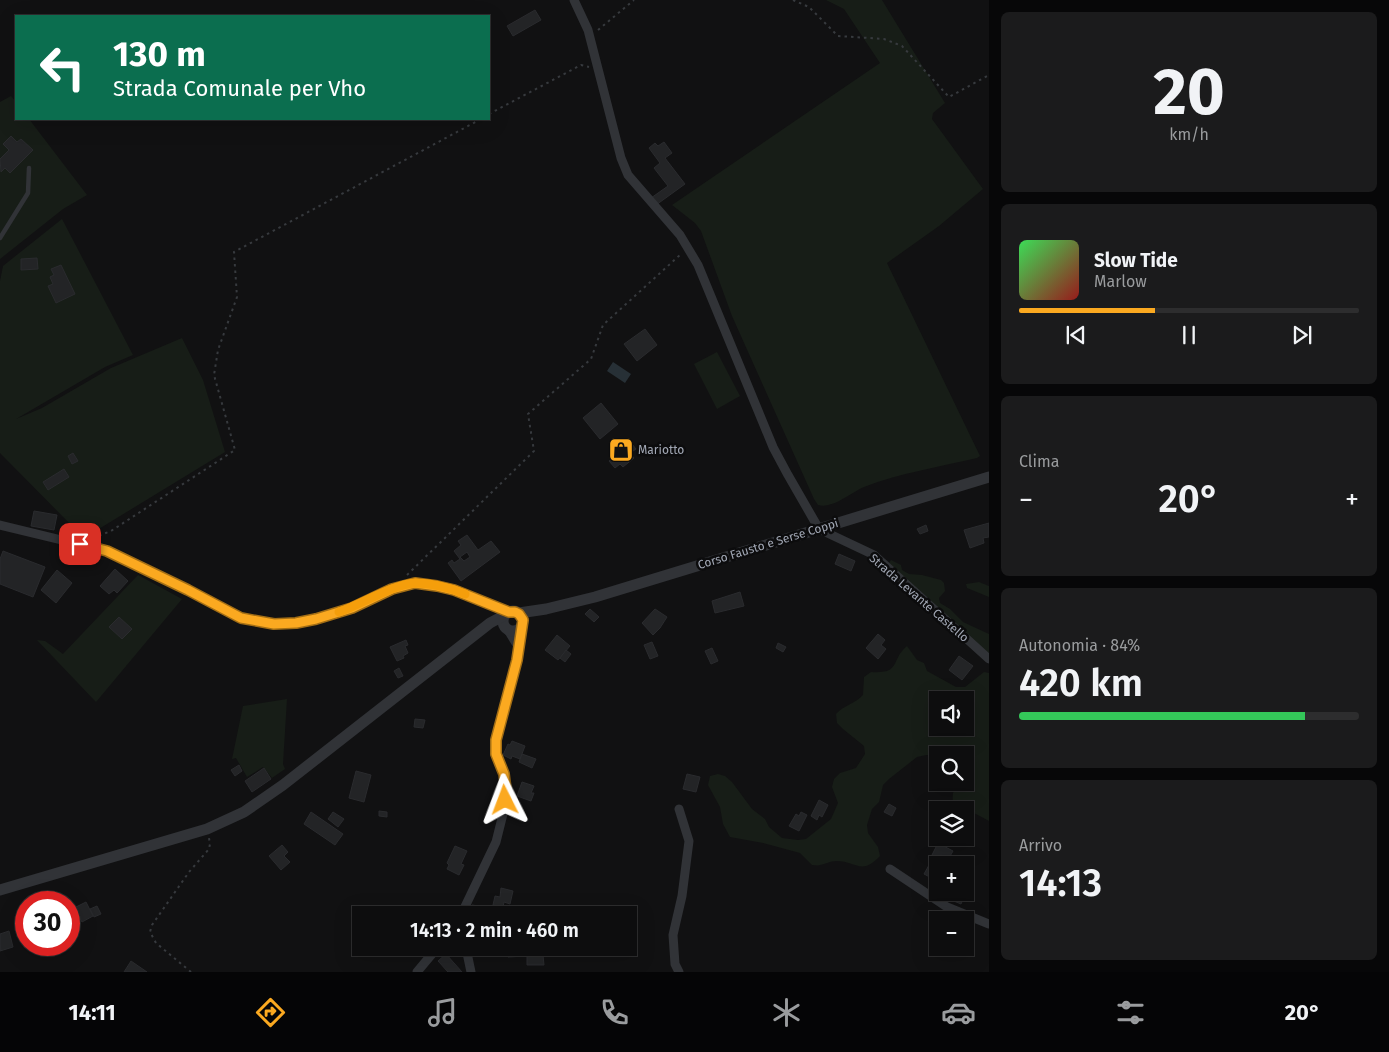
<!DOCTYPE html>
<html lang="it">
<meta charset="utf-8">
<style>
body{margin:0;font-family:"Fira Sans",sans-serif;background:#1b1b1c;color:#f1f3f6;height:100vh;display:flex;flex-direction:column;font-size:19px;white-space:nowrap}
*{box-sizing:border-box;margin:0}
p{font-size:16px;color:#9a9c9e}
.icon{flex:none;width:28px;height:28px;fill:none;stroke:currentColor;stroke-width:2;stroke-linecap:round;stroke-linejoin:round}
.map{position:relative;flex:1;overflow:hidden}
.details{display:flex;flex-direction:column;gap:12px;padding:12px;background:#070708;width:400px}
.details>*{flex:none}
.banner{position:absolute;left:15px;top:15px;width:475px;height:105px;border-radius:0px;box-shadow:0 5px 20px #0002,0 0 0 1px #2d2d2e;background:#0b6e4f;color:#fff;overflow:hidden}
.tools{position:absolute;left:929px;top:691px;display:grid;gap:10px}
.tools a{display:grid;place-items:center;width:45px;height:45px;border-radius:0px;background:#0d0d0e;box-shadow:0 5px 20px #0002,0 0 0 1px #2d2d2e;font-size:25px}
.speed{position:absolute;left:15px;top:891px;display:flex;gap:10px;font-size:25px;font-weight:700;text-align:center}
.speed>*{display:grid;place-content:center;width:65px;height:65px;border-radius:50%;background:#0d0d0e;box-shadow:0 5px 20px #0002,0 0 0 1px #2d2d2e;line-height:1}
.speed .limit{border:8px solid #d22;background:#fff;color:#111}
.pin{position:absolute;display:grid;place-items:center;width:42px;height:42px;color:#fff;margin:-21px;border-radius:10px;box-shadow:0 2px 8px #0006}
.me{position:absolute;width:55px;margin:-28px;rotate:357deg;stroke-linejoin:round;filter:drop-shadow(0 0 4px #0008)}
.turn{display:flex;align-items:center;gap:18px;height:105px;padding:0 15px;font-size:22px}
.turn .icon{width:65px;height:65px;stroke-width:2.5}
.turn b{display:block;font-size:35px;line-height:42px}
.big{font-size:38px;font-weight:600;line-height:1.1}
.details .tile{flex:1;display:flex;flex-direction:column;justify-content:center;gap:8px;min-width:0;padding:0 18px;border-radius:8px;background:#1b1b1c}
.details .dial{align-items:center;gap:0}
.dial b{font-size:65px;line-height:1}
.song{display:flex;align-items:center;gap:15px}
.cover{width:60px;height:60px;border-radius:8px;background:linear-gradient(135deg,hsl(130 70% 55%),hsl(0 70% 35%))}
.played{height:5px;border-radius:2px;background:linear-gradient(90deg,#fba920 40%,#2d2d2e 40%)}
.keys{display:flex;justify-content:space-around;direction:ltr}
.heat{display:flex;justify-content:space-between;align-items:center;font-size:28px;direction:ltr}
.charge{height:8px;border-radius:4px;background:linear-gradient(90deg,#34c759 84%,#2d2d2e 0)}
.trip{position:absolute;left:352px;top:906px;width:285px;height:50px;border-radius:0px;background:#0d0d0e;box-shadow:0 5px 20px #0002,0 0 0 1px #2d2d2e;font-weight:600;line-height:50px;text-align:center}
.menu{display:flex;height:80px;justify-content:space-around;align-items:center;background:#050506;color:#9a9c9e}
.menu .icon{width:35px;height:35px}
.menu .current{color:#fba920}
.menu b{font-size:22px;color:#f1f3f6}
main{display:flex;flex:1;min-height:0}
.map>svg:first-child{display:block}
.green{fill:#171d17;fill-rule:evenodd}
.water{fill:#273036}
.building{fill:#232426;stroke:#2a2b2e;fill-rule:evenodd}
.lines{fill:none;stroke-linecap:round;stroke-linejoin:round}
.path{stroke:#373a3e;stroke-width:2;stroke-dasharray:2.5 4;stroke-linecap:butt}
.service{stroke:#313337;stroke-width:4.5}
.minor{stroke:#313337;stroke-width:9}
.tertiary{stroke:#313337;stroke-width:11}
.route-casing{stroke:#a36e15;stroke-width:12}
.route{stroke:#fba920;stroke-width:9}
.slow{stroke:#f59e0b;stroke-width:9}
.labels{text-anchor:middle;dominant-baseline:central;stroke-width:5;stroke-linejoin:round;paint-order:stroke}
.poi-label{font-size:12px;fill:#a1a7b4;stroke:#0c0c0d;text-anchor:start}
.street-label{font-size:12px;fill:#a1a7b4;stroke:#0c0c0d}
</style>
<main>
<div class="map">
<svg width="989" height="972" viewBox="0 0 989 972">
<rect width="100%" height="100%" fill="#111112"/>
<!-- green -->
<g class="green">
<path d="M826,0H882L945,103L933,113L932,119L983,189L939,226L887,263L980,456L977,458C939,467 900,473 864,487C850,493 833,509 818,505L814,499L732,316L701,231L695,223L672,205L880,63L844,9Z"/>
<polygon points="11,96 16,102 16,119 29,119 87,195 63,209 0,259 0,102"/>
<polygon points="62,219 133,355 105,367 16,419 42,408 111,368 182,338 203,380 225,452 84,538 0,453 0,281 3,266"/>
<polygon points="717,352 740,396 717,409 694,364"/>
<polygon points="891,560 901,565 902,570 909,574 922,575 941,580 944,583 945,591 939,598 940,603 950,609 963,622 989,634 989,653 972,639 889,563"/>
<polygon points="138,575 182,599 96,702 37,640 45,641 63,654"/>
<polygon points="979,582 989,586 989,597 967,588 966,584"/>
<path d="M907,646L917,660L924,663L927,671L956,687H965L984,672L989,673V821L976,814L965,811V810H958C950,799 952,794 957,783L965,782V755H926L917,757L889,779L883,785L879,802L872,809L867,825L868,833L878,847L880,856C861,876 857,861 836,861C830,861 826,864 820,865C818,866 815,865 812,865L800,853L763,843L730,837L723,824L720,807L708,785L710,776L718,774L725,776L732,782L752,809L765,819L769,827L782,838L798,840L806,839L831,819L838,803L832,787L834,779L840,773L856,768L865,754L864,746L843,729L837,723L836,714C844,705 855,704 863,695L864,677L871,672C902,674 890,660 907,646ZM938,700H965V728H938Z"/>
<polygon points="287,699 283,764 285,769 272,778 263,767 247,777 236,758 232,759 243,706"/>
</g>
<!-- water -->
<polygon class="water" points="613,362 631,374 625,383 607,371"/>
<!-- building -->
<g class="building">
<polygon points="535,10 541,20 513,36 507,26"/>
<polygon points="11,136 17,142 21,139 33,150 10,173 5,168 1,172 0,159 9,150 3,144"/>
<polygon points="664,142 672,153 665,158 685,184 656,205 651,198 668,186 654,168 660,163 649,148 655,143 658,146"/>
<polygon points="37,258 38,269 21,270 21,259"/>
<polygon points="61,265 75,294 56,303 48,286 53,284 50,277 54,275 51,269"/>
<polygon points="645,329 657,345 637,361 624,344"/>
<polygon points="601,403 618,424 600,439 583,418"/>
<polygon points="628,439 636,449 630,453 634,458 623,467 620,464 615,468 609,461 615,457 612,452"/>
<polygon points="73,453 78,461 72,464 68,456"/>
<polygon points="64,469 69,477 48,490 43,482"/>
<polygon points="34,511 57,515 54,530 31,526"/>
<polygon points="989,523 989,537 983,538 984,543 970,548 964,530"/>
<polygon points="926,525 928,531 920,534 917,529"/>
<path d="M467,535L478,550L491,541L500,552L461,581L448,563L452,560L454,563L460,559L454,551L461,545L458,541ZM467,552L470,557L464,561L460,557Z"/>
<polygon points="3,551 45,567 33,597 0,584 0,559"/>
<polygon points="839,554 855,561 851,571 835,564"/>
<polygon points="115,569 128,581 117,593 114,590 109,594 100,586"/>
<polygon points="57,570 72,583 56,603 41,590"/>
<polygon points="740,592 744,606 715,613 712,601"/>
<polygon points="590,609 599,617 594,622 585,614"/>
<polygon points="655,609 667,617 660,628 653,635 642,623"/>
<polygon points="119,617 132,629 122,639 109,627"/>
<polygon points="878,634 885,640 881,645 886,649 878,659 866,648"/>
<polygon points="557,635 570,646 558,660 545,650"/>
<polygon points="406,640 408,645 405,646 408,653 403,656 404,658 397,661 390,647"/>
<polygon points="652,642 658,656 650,659 644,645"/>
<polygon points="778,643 786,647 783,652 776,648"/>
<polygon points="712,648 718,661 711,664 705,651"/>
<polygon points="566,650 571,654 565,662 560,658"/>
<polygon points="959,656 973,666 962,680 949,670"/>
<polygon points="399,668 403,676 398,678 394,671"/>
<polygon points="415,719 425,720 423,728 414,727"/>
<polygon points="512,741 525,746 520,759 512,756 511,759 503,755 508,744 510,745"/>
<polygon points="522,754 536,759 532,768 519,762"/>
<polygon points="239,765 242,771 235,776 231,770"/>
<polygon points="264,768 271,779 252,792 245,781"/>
<polygon points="938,769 938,782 943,782 939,789 929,782"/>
<polygon points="356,771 371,775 364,802 349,798"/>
<polygon points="687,774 700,777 696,792 683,789"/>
<polygon points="522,782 534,786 531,793 534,793 531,801 517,796"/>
<polygon points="819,800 828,805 822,817 819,815 817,820 811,816"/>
<polygon points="889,804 896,808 892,816 884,812"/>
<polygon points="379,811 387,812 387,817 379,816"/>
<polygon points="311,812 343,834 335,845 304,824"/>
<polygon points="333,812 344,819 338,827 328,819"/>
<polygon points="801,812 807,815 799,831 789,826 796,814 799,816"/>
<polygon points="938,843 953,851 945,865 938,865 937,881 924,874 933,858 931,857"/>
<polygon points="282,845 288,852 284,856 290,862 281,870 269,856"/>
<polygon points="455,846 467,851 461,864 464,865 459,875 447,869 449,865 447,863"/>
<polygon points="501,888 513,891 510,904 504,902 503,907 493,905 495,896 500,897"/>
<polygon points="951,892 964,897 961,904 949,899"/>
<polygon points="86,902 93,916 82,922 74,908"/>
<polygon points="472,905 496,909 495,915 469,915"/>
<polygon points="97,906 101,914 94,917 90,909"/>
<polygon points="72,917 79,930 72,935 69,930 69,919"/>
<polygon points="9,931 13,947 0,951 0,934"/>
<polygon points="507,948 525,948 526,956 508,957"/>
<polygon points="446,954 462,972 448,972 438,961"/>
<polygon points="543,955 544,965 527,965 527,956"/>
<polygon points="131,961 147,972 124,972"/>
</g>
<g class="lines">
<!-- path -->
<g class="path">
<polyline points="793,0 809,7 838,36 884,39 902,46 949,97 989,75"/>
<polyline points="598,30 634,0"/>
<polyline points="489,114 581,65 589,67"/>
<polyline points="93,538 111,531 235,450 214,375 218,350 237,297 234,252 481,119"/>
<polyline points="407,575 534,451 528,414 591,359 603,325 681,254"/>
<polyline points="191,972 156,943 150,932 152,925 189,872 209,849 210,844 209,838"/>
</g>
<!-- service -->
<polyline class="service" points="0,238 28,193 29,168"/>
<!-- minor -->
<g class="minor">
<polyline points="574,0 588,30 621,158 628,175 680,235 698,265 773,447 788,475 819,529 874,555 989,659"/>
<polyline points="0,525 107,551 189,590 241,618 274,624 296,623 316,619 352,607 392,589 415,583 437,586 454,590 509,612"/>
<polyline points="508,630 519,648"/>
<polyline points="890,869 947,907 989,924"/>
<polyline points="461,915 496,842 504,810 506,789 504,774 496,754 497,739 517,660 521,627"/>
<polyline points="466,948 471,972"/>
<polyline points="417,972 437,948"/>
<polyline points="679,972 675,964 673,935 682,896 689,841 679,809"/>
</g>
<!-- tertiary -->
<g class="tertiary">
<circle cx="513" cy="621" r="10"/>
<polyline points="519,613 546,609 595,597 989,477"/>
<polyline points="0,890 207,829 244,812 283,785 490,623 505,615"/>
</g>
</g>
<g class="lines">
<defs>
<polyline id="route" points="80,544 107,551 188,590 241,618 274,624 296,623 316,619 352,608 392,589 415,583 437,586 454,590 509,612 515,612 519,614 523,620 517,660 496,740 496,754 504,774 506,789 505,800"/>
</defs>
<!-- route casing -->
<use href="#route" class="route-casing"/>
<!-- route -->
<use href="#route" class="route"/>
<!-- slow -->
<path class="slow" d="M339,612C362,604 393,584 416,583C432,583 450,588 465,594"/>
</g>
<!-- icons -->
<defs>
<symbol id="shop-square" viewBox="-11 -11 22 22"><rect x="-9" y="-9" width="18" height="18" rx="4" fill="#fba920" stroke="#0c0c0d"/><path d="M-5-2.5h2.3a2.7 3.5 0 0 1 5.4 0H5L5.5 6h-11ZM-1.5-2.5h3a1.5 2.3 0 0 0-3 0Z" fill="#111"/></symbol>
</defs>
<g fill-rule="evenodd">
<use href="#shop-square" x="607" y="436" width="28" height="28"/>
</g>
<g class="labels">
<!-- poi labels -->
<g class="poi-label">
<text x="638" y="450">Mariotto</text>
</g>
<!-- street labels -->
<g class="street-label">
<text transform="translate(768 544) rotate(-17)">Corso Fausto e Serse Coppi</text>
<text transform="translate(919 598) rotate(41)">Strada Levante Castello</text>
</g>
</g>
</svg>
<div class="tools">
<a><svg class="icon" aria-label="sound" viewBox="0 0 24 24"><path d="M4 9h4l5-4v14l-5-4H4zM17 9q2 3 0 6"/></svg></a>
<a><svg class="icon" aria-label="search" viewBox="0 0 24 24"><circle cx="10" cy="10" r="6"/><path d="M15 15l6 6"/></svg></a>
<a><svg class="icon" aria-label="layers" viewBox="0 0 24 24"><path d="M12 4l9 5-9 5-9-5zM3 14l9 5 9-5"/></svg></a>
<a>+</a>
<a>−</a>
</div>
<div class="speed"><div class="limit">30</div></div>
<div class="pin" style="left:80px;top:544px;background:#d93025"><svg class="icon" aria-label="arrive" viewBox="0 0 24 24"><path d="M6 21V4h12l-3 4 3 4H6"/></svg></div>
<svg class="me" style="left:505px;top:800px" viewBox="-20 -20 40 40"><path d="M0-17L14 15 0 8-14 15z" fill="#fba920" stroke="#fff" stroke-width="4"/></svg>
<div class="trip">14:13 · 2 min · 460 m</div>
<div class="banner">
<div class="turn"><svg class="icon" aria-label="left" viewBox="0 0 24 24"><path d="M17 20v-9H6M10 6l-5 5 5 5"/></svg><div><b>130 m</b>Strada Comunale per Vho</div></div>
</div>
</div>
<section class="details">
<div class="tile dial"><b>20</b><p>km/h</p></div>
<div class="tile">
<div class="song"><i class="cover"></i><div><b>Slow Tide</b><p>Marlow</p></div></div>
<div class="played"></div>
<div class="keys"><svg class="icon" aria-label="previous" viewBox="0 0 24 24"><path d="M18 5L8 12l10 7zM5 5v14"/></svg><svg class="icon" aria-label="pause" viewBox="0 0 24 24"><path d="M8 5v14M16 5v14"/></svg><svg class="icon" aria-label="next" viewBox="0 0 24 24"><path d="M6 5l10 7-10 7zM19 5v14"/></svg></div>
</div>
<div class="tile"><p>Clima</p>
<div class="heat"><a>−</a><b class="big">20°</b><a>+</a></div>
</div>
<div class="tile"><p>Autonomia · 84%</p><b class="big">420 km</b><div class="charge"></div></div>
<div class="tile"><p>Arrivo</p><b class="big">14:13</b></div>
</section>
</main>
<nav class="menu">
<b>14:11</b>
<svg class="icon current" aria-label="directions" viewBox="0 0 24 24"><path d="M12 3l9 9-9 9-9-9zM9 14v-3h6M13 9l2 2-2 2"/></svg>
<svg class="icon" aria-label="music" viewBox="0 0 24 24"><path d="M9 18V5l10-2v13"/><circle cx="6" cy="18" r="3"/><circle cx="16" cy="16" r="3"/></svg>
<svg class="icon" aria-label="phone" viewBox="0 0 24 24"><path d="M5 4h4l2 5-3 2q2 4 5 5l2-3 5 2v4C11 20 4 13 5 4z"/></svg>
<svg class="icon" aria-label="climate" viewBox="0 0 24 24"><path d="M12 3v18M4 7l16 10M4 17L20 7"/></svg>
<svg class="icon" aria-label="car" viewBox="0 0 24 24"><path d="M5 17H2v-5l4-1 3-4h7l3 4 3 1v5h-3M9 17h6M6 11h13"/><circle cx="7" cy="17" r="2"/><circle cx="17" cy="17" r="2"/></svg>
<svg class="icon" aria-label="filters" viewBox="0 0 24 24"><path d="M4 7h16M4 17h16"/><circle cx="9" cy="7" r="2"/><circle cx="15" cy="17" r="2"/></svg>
<b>20°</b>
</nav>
